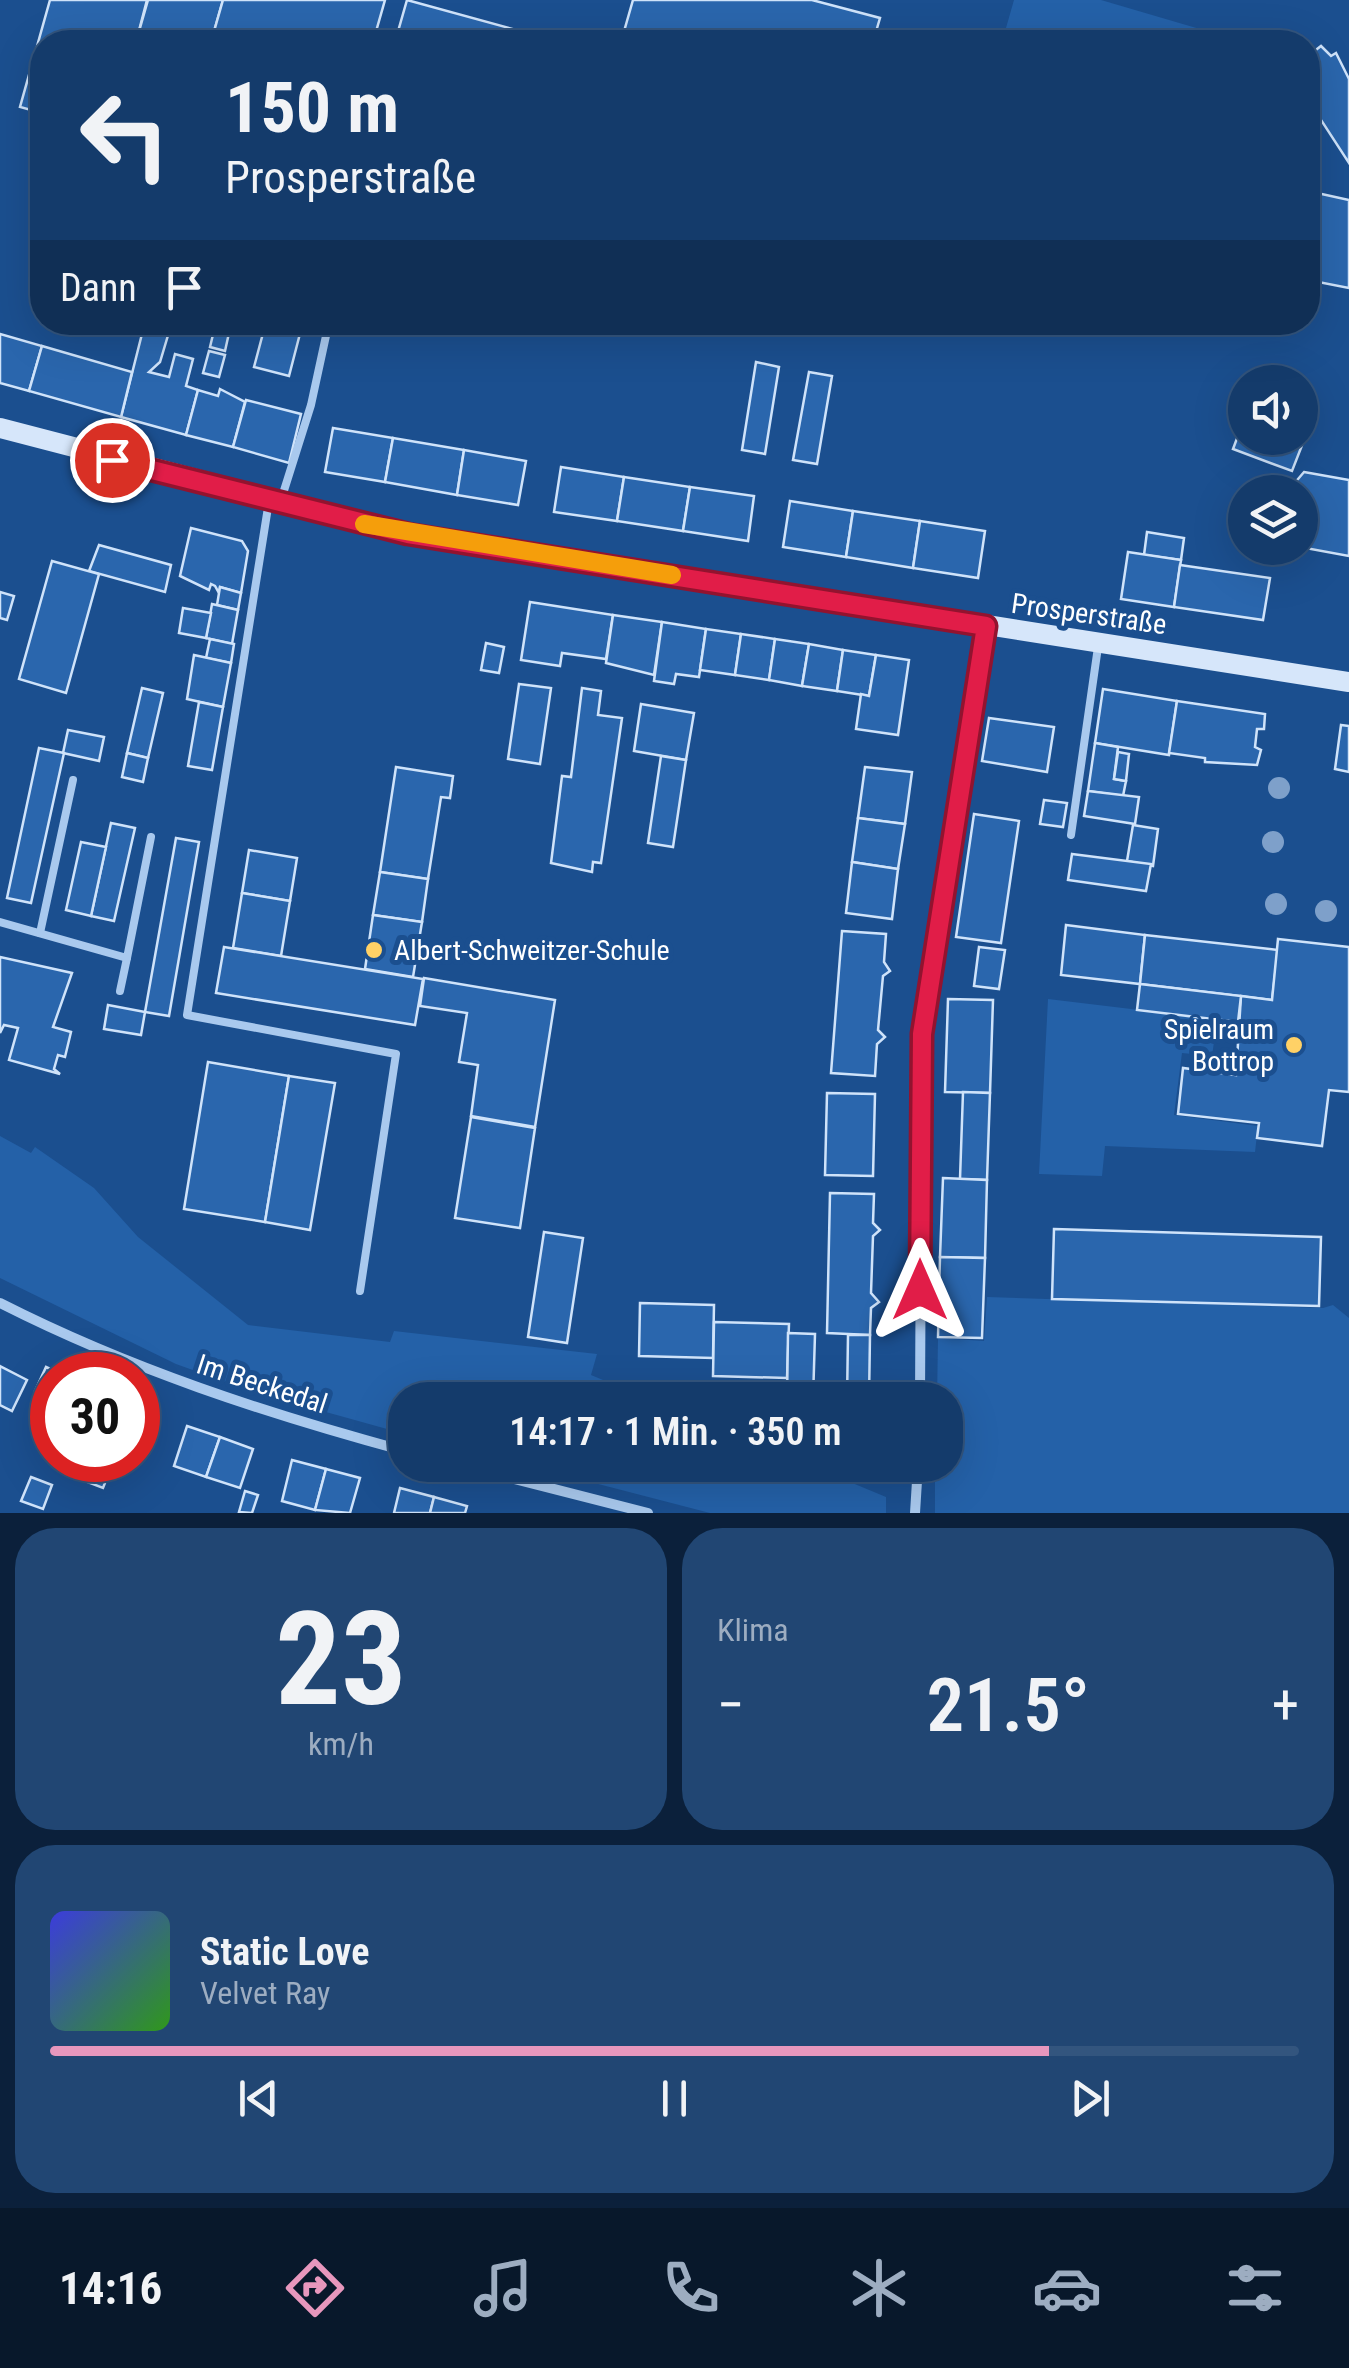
<!DOCTYPE html>
<html lang="de">
<meta charset="utf-8">
<style>
body{margin:0;font-family:"Roboto Condensed",sans-serif;background:#214673;color:#f1f3f6;height:100vh;display:flex;flex-direction:column;font-size:38px;white-space:nowrap}
*{box-sizing:border-box;margin:0}
p{font-size:32px;color:#9dadc1}
.icon{flex:none;width:55px;height:55px;fill:none;stroke:currentColor;stroke-width:2;stroke-linecap:round;stroke-linejoin:round}
.map{position:relative;height:1513px;overflow:hidden}
.details{display:flex;flex-direction:column;gap:15px;padding:15px;background:#0b203b;flex:1}
.details>*{flex:none}
.hud{position:absolute;left:30px;top:30px;width:1290px;height:305px;border-radius:40px;box-shadow:0 10px 40px #0002,0 0 0 2px #33557e;background:#143b6b;color:#f1f3f6;overflow:hidden}
.controls{position:absolute;left:1228px;top:365px;display:grid;gap:20px}
.controls a{display:grid;place-items:center;width:90px;height:90px;border-radius:50%;background:#143b6b;box-shadow:0 10px 40px #0002,0 0 0 2px #33557e;font-size:50px}
.speed{position:absolute;left:30px;top:1352px;display:flex;gap:20px;font-size:50px;font-weight:700;text-align:center}
.speed>*{display:grid;place-content:center;width:130px;height:130px;border-radius:50%;background:#143b6b;box-shadow:0 10px 40px #0002,0 0 0 2px #33557e;line-height:1}
.speed .limit{border:15px solid #d22;background:#fff;color:#111}
.pin{position:absolute;display:grid;place-items:center;width:85px;height:85px;color:#fff;margin:-42px;border:5px solid #fff;border-radius:50%;box-shadow:0 2px 10px #0007}
.me{position:absolute;width:110px;margin:-55px;rotate:0deg;stroke-linejoin:round;filter:drop-shadow(0 0 8px #0008)}
.turn{display:flex;align-items:center;gap:35px;height:210px;padding:0 30px;font-size:45px}
.turn .icon{width:130px;height:130px;stroke-width:2.5}
.turn b{display:block;font-size:70px;line-height:85px}
.then{display:flex;align-items:center;height:95px;padding:0 30px;background:#0003;gap:20px;font-size:38px}
.big{font-size:75px;font-weight:600;line-height:1.1}
.details .tile{flex:1;display:flex;flex-direction:column;justify-content:center;gap:15px;min-width:0;padding:0 35px;border-radius:40px;background:#214673}
.details .dial{align-items:center;gap:0}
.dial b{font-size:130px;line-height:1}
.song{display:flex;align-items:center;gap:30px}
.cover{width:120px;height:120px;border-radius:15px;background:linear-gradient(135deg,hsl(240 70% 55%),hsl(110 70% 35%))}
.played{height:10px;border-radius:5px;background:linear-gradient(90deg,#e797bd 80%,#33557e 80%)}
.keys{display:flex;justify-content:space-around;direction:ltr}
.heat{display:flex;justify-content:space-between;align-items:center;font-size:55px;direction:ltr}
.details .tiles{flex:1;display:grid;gap:15px;grid-template-columns:1fr 1fr}
.tile:last-child{grid-column:span 2}
.trip{position:absolute;left:388px;top:1382px;width:575px;height:100px;border-radius:40px;background:#143b6b;box-shadow:0 10px 40px #0002,0 0 0 2px #33557e;font-weight:600;line-height:100px;text-align:center}
.dock{display:flex;height:160px;justify-content:space-around;align-items:center;background:#08182b;color:#9dadc1}
.dock .icon{width:70px;height:70px}
.dock .on{color:#e797bd}
.dock b{font-size:45px;color:#f1f3f6}
.map>svg:first-child{display:block}
.green{fill:#2461a8}
.building{fill:#2a66ad;stroke:#cfe3fa;stroke-width:2.5}
.lines{fill:none;stroke-linecap:round;stroke-linejoin:round}
.service{stroke:#a9c9ee;stroke-width:8}
.minor{stroke:#a9c9ee;stroke-width:10}
.secondary{stroke:#d6e6fa;stroke-width:20}
.tree{fill:#7ea0ca}
.route-casing{stroke:#92132f;stroke-width:25}
.route{stroke:#e11d48;stroke-width:18}
.slow{stroke:#f59e0b;stroke-width:18}
.poi-dot{fill:#ffd166;stroke:#1b4f8f;stroke-width:4}
.labels{text-anchor:middle;dominant-baseline:central;stroke-width:10;stroke-linejoin:round;paint-order:stroke}
.street-label{font-size:28px;fill:#fff;stroke:#1b4f8f}
.poi-label{font-size:28px;fill:#fff;stroke:#1b4f8f;text-anchor:start}
</style>
<div class="map">
<svg width="1349" height="1513" viewBox="0 0 1349 1513">
<rect width="100%" height="100%" fill="#1b4f8f"/>
<!-- green -->
<g class="green">
<polygon points="1014,0 1101,0 1244,42 1002,42"/>
<polygon points="1048,999 1231,1021 1215,1035 1212,1056 1182,1053 1174,1115 1258,1126 1255,1152 1105,1146 1102,1176 1039,1174"/>
<polygon points="0,1136 31,1153 35,1147 94,1188 138,1237 248,1325 390,1342 394,1331 597,1354 591,1375 651,1400 405,1400 405,1434 254,1392 176,1364 0,1278"/>
<polygon points="987,1297 1323,1308 1333,1305 1349,1318 1349,1513 935,1513 935,1465 945,1465 945,1400 937,1400 938,1338 984,1341"/>
<polygon points="525,1465 809,1465 886,1497 886,1513 710,1513"/>
</g>
<!-- building -->
<g class="building">
<polygon points="50,0 147,0 136,42 42,42 42,113 20,107"/>
<polygon points="148,0 223,0 211,42 136,42"/>
<polygon points="223,0 385,0 373,42 211,42"/>
<polygon points="407,0 553,40 552,42 395,42"/>
<polygon points="633,0 812,0 880,18 873,42 621,42"/>
<polygon points="1321,46 1331,56 1336,53 1349,79 1349,163 1308,100 1308,56"/>
<polygon points="1308,191 1349,200 1349,288 1308,280"/>
<polygon points="145,322 172,322 160,362 149,372 169,377 175,354 193,359 186,386 198,390 186,435 121,417"/>
<polygon points="216,322 231,324 225,351 210,347"/>
<polygon points="266,322 303,322 289,376 254,367"/>
<polygon points="0,334 42,346 29,391 0,383"/>
<polygon points="42,346 132,372 121,417 29,391"/>
<polygon points="209,351 225,355 219,377 203,373"/>
<polygon points="756,362 779,367 765,454 742,450"/>
<polygon points="809,372 832,376 817,464 793,460"/>
<polygon points="220,389 245,402 233,447 186,435 198,390 218,396"/>
<polygon points="246,400 301,414 289,463 233,447"/>
<polygon points="1242,425 1245,438 1306,435 1292,471 1233,449"/>
<polygon points="333,428 393,438 385,482 325,472"/>
<polygon points="393,438 464,450 457,495 385,482"/>
<polygon points="464,450 526,461 518,505 457,495"/>
<polygon points="561,467 624,477 617,521 554,512"/>
<polygon points="1304,472 1349,480 1349,556 1300,547 1300,492 1287,492"/>
<polygon points="624,477 690,487 683,531 617,521"/>
<polygon points="690,487 754,496 748,541 683,531"/>
<polygon points="790,501 853,511 846,557 783,547"/>
<polygon points="853,511 920,521 913,568 846,557"/>
<polygon points="920,521 985,531 978,578 913,568"/>
<polygon points="191,528 242,541 248,551 241,593 220,587 219,593 215,586 211,584 209,590 180,576"/>
<polygon points="1147,532 1184,538 1181,560 1144,555"/>
<polygon points="99,545 171,565 165,592 89,571"/>
<polygon points="1128,552 1181,560 1174,607 1121,599"/>
<polygon points="52,561 99,574 66,693 19,679"/>
<polygon points="1180,565 1270,578 1263,620 1174,607"/>
<polygon points="220,587 241,593 238,610 217,605"/>
<polygon points="0,592 14,596 7,620 0,618"/>
<polygon points="530,602 613,615 606,659 562,653 560,666 521,660"/>
<polygon points="212,604 238,610 232,644 206,638"/>
<polygon points="183,608 211,613 206,638 179,633"/>
<polygon points="613,615 662,622 654,675 606,663"/>
<polygon points="662,622 706,629 699,677 676,674 674,684 654,681"/>
<polygon points="706,629 741,634 735,675 700,670"/>
<polygon points="741,634 775,639 769,680 735,675"/>
<polygon points="210,639 234,644 231,663 206,658"/>
<polygon points="775,639 809,644 802,686 769,680"/>
<polygon points="486,643 504,647 499,673 481,670"/>
<polygon points="809,644 843,650 837,691 802,686"/>
<polygon points="843,650 876,655 869,696 837,691"/>
<polygon points="194,655 231,663 223,707 187,699"/>
<polygon points="876,655 909,660 898,735 856,729 861,694 869,696"/>
<polygon points="519,684 551,688 540,764 508,759"/>
<polygon points="142,688 163,693 148,758 127,753"/>
<polygon points="582,688 601,691 598,715 622,718 601,863 593,862 592,872 551,863 562,776 571,777"/>
<polygon points="1103,689 1177,701 1169,755 1095,743"/>
<polygon points="1177,701 1265,714 1264,729 1257,729 1255,747 1261,750 1257,765 1205,762 1205,758 1169,753"/>
<polygon points="199,702 223,707 212,770 188,766"/>
<polygon points="641,704 694,713 686,760 634,751"/>
<polygon points="989,718 1054,727 1047,772 982,761"/>
<polygon points="1341,725 1349,726 1349,772 1335,769"/>
<polygon points="68,730 104,737 99,761 63,753"/>
<polygon points="1095,743 1118,747 1114,779 1126,781 1123,796 1088,791"/>
<polygon points="39,748 64,753 31,903 7,898"/>
<polygon points="1118,752 1129,754 1126,781 1114,779"/>
<polygon points="127,753 148,758 143,782 122,777"/>
<polygon points="661,756 686,760 673,847 648,843"/>
<polygon points="396,767 453,776 450,798 441,797 428,879 380,872"/>
<polygon points="865,767 912,772 905,824 858,818"/>
<polygon points="1088,791 1139,797 1135,824 1084,816"/>
<polygon points="1044,800 1067,803 1063,827 1040,824"/>
<polygon points="974,814 1019,821 1001,943 956,937"/>
<polygon points="858,818 905,824 898,869 852,862"/>
<polygon points="111,823 135,828 114,921 91,916"/>
<polygon points="1133,825 1158,829 1153,866 1127,861"/>
<polygon points="176,838 199,842 169,1016 145,1012"/>
<polygon points="81,842 106,847 91,916 66,910"/>
<polygon points="249,850 297,858 290,901 242,893"/>
<polygon points="1072,854 1151,864 1146,891 1068,880"/>
<polygon points="852,862 898,869 892,919 846,913"/>
<polygon points="380,872 428,879 422,922 373,915"/>
<polygon points="242,893 290,901 281,956 233,948"/>
<polygon points="373,915 422,922 413,977 365,969"/>
<polygon points="1066,925 1145,935 1140,984 1061,975"/>
<polygon points="842,931 886,934 884,962 890,971 883,976 878,1030 885,1037 877,1044 875,1076 831,1073"/>
<polygon points="1145,935 1278,950 1272,1000 1140,984"/>
<polygon points="1278,939 1349,947 1349,1092 1329,1090 1322,1146 1257,1138 1259,1123 1178,1114 1183,1068 1236,1075 1241,996 1272,1000"/>
<polygon points="224,947 423,979 415,1025 216,993"/>
<polygon points="979,947 1005,950 999,989 974,986"/>
<polygon points="0,957 72,973 53,1027 71,1032 65,1057 58,1055 54,1069 60,1074 9,1060 18,1028 4,1025 0,1033"/>
<polygon points="424,978 555,1000 535,1127 471,1116 478,1065 459,1062 467,1013 420,1006"/>
<polygon points="1140,984 1241,996 1238,1022 1137,1010"/>
<polygon points="948,999 993,1000 990,1093 945,1092"/>
<polygon points="108,1005 145,1012 141,1035 104,1029"/>
<polygon points="208,1062 289,1076 265,1222 184,1209"/>
<polygon points="289,1076 335,1083 310,1230 265,1222"/>
<polygon points="963,1092 990,1093 987,1180 960,1179"/>
<polygon points="827,1093 875,1094 873,1176 825,1175"/>
<polygon points="471,1117 535,1128 520,1228 455,1218"/>
<polygon points="943,1178 987,1180 985,1258 940,1257"/>
<polygon points="830,1193 874,1194 873,1223 880,1230 873,1236 871,1293 879,1302 871,1308 870,1335 827,1333"/>
<polygon points="1054,1229 1321,1237 1319,1306 1052,1299"/>
<polygon points="544,1232 583,1238 567,1343 528,1337"/>
<polygon points="940,1257 985,1258 982,1338 938,1337"/>
<polygon points="640,1303 714,1305 713,1358 639,1356"/>
<polygon points="714,1322 789,1324 787,1378 713,1376"/>
<polygon points="788,1333 815,1334 813,1400 787,1400"/>
<polygon points="848,1335 870,1335 869,1400 847,1400"/>
<polygon points="0,1366 27,1380 12,1411 0,1405"/>
<polygon points="46,1367 63,1375 52,1375 52,1413 41,1408 47,1396 35,1391"/>
<polygon points="187,1426 220,1437 206,1477 174,1466"/>
<polygon points="220,1437 253,1449 240,1488 206,1477"/>
<polygon points="69,1460 114,1460 103,1488 64,1473"/>
<polygon points="292,1460 326,1469 315,1510 282,1501"/>
<polygon points="326,1469 360,1478 350,1513 315,1510"/>
<polygon points="31,1477 52,1485 43,1509 21,1501"/>
<polygon points="400,1488 434,1497 430,1513 394,1513"/>
<polygon points="245,1491 258,1495 252,1513 239,1512"/>
<polygon points="434,1497 467,1506 465,1513 430,1513"/>
</g>
<g class="lines">
<!-- service -->
<g class="service">
<polyline points="281,500 311,405 329,322"/>
<polyline points="269,501 187,1015 396,1054 360,1291"/>
<polyline points="1071,835 1098,647"/>
<polyline points="0,922 127,958 151,837"/>
<polyline points="40,933 73,780"/>
<polyline points="120,991 127,958"/>
</g>
<!-- minor -->
<g class="minor">
<path d="M0,1303C130,1369 265,1413 405,1451"/>
<polyline points="920,1400 922,1034 986,626"/>
<polyline points="460,1465 648,1513"/>
<polyline points="915,1513 918,1465"/>
</g>
<!-- secondary -->
<polyline class="secondary" points="0,428 408,534 1349,682"/>
</g>
<!-- trees -->
<g class="tree">
<circle cx="1279" cy="788" r="11"/>
<circle cx="1273" cy="842" r="11"/>
<circle cx="1276" cy="904" r="11"/>
<circle cx="1326" cy="911" r="11"/>
</g>
<g class="lines">
<defs>
<polyline id="route" points="112,460 408,534 986,626 922,1034 920,1290"/>
</defs>
<!-- route casing -->
<use href="#route" class="route-casing"/>
<!-- route -->
<use href="#route" class="route"/>
<!-- slow -->
<polyline class="slow" points="364,524 672,575"/>
</g>
<!-- markers -->
<g class="poi-dot">
<circle cx="374" cy="950" r="10"/>
<circle cx="1294" cy="1045" r="10"/>
</g>
<g class="labels">
<!-- street labels -->
<g class="street-label">
<text transform="translate(1089 614) rotate(8)">Prosperstraße</text>
<text transform="translate(262 1384) rotate(18)">Im Beckedal</text>
</g>
<!-- poi labels -->
<g class="poi-label">
<text x="394" y="950">Albert-Schweitzer-Schule</text>
<text x="1274" y="1029" text-anchor="end">Spielraum<tspan x="1274" dy="32">Bottrop</tspan></text>
</g>
</g>
</svg>
<div class="controls">
<a><svg class="icon" aria-label="sound" viewBox="0 0 24 24"><path d="M4 9h4l5-4v14l-5-4H4zM17 9q2 3 0 6"/></svg></a>
<a><svg class="icon" aria-label="layers" viewBox="0 0 24 24"><path d="M12 4l9 5-9 5-9-5zM3 14l9 5 9-5"/></svg></a>
</div>
<div class="speed"><div class="limit">30</div></div>
<div class="pin" style="left:112px;top:460px;background:#d93025"><svg class="icon" aria-label="arrive" viewBox="0 0 24 24"><path d="M6 21V4h12l-3 4 3 4H6"/></svg></div>
<svg class="me" style="left:920px;top:1290px" viewBox="-20 -20 40 40"><path d="M0-17L14 15 0 8-14 15z" fill="#e11d48" stroke="#fff" stroke-width="4"/></svg>
<div class="trip">14:17 · 1 Min. · 350 m</div>
<div class="hud">
<div class="turn"><svg class="icon" aria-label="left" viewBox="0 0 24 24"><path d="M17 20v-9H6M10 6l-5 5 5 5"/></svg><div><b>150 m</b>Prosperstraße</div></div>
<div class="then">Dann<svg class="icon" aria-label="arrive" viewBox="0 0 24 24"><path d="M6 21V4h12l-3 4 3 4H6"/></svg></div>
</div>
</div>
<section class="details">
<div class="tiles">
<div class="tile dial"><b>23</b><p>km/h</p></div>
<div class="tile"><p>Klima</p>
<div class="heat"><a>−</a><b class="big">21.5°</b><a>+</a></div>
</div>
<div class="tile">
<div class="song"><i class="cover"></i><div><b>Static Love</b><p>Velvet Ray</p></div></div>
<div class="played"></div>
<div class="keys"><svg class="icon" aria-label="previous" viewBox="0 0 24 24"><path d="M18 5L8 12l10 7zM5 5v14"/></svg><svg class="icon" aria-label="pause" viewBox="0 0 24 24"><path d="M8 5v14M16 5v14"/></svg><svg class="icon" aria-label="next" viewBox="0 0 24 24"><path d="M6 5l10 7-10 7zM19 5v14"/></svg></div>
</div>
</div>
</section>
<nav class="dock">
<b>14:16</b>
<svg class="icon on" aria-label="directions" viewBox="0 0 24 24"><path d="M12 3l9 9-9 9-9-9zM9 14v-3h6M13 9l2 2-2 2"/></svg>
<svg class="icon" aria-label="music" viewBox="0 0 24 24"><path d="M9 18V5l10-2v13"/><circle cx="6" cy="18" r="3"/><circle cx="16" cy="16" r="3"/></svg>
<svg class="icon" aria-label="phone" viewBox="0 0 24 24"><path d="M5 4h4l2 5-3 2q2 4 5 5l2-3 5 2v4C11 20 4 13 5 4z"/></svg>
<svg class="icon" aria-label="climate" viewBox="0 0 24 24"><path d="M12 3v18M4 7l16 10M4 17L20 7"/></svg>
<svg class="icon" aria-label="car" viewBox="0 0 24 24"><path d="M5 17H2v-5l4-1 3-4h7l3 4 3 1v5h-3M9 17h6M6 11h13"/><circle cx="7" cy="17" r="2"/><circle cx="17" cy="17" r="2"/></svg>
<svg class="icon" aria-label="filters" viewBox="0 0 24 24"><path d="M4 7h16M4 17h16"/><circle cx="9" cy="7" r="2"/><circle cx="15" cy="17" r="2"/></svg>
</nav>
